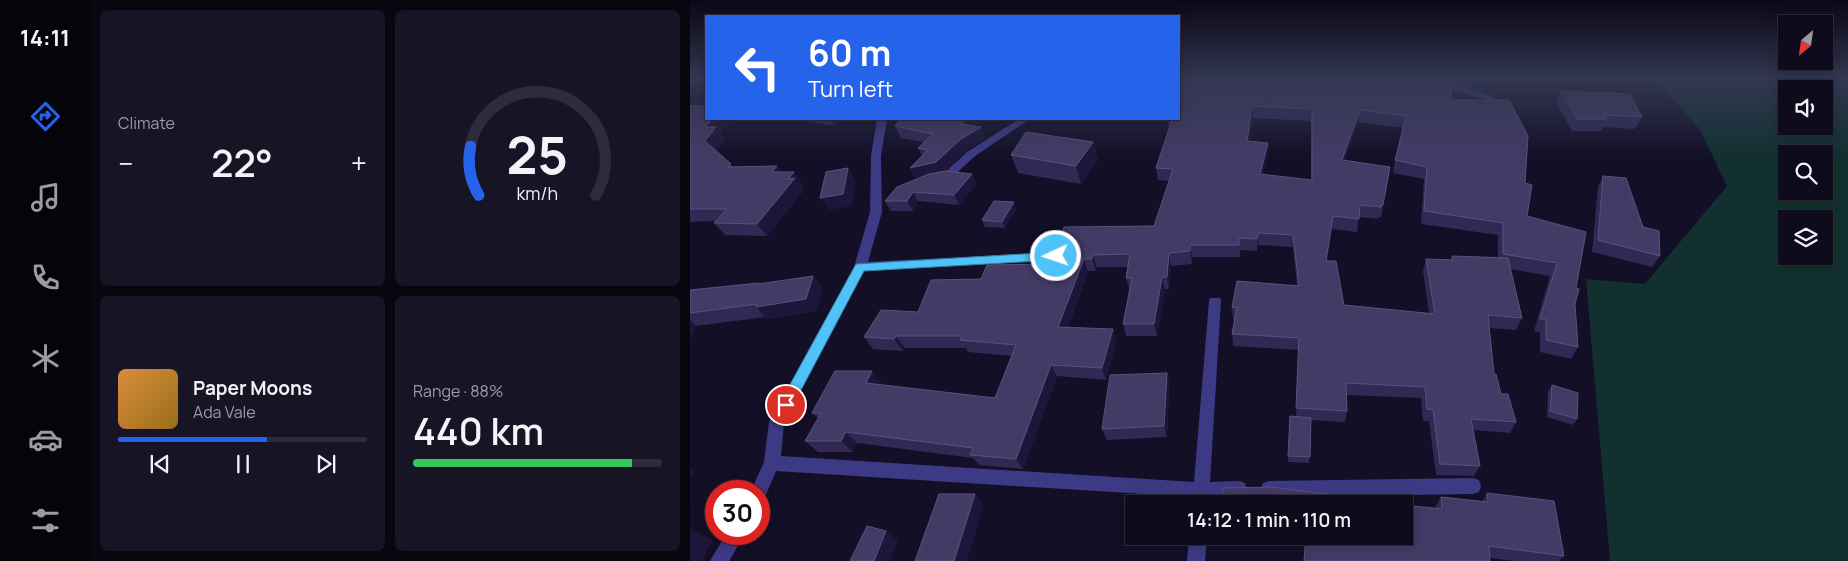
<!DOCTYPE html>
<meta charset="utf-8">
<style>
body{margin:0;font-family:Manrope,sans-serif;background:#171425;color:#f1f3f6;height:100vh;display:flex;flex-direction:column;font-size:19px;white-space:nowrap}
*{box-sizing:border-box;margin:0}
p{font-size:16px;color:#9b9ba3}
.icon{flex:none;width:28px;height:28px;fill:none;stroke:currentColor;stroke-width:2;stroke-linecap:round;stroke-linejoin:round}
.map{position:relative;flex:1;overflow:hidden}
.drawer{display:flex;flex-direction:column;gap:10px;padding:10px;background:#08060f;width:600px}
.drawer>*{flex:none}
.hud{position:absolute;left:15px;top:15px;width:475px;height:105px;border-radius:0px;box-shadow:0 2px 12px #0003,0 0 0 1px #2e2b3b;background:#2563eb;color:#fff;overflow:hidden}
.needle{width:32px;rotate:209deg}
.controls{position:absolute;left:1088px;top:15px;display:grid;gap:10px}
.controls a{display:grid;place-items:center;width:55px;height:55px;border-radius:0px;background:#0e0b1c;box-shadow:0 2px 12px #0003,0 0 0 1px #2e2b3b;font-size:25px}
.speed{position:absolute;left:15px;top:480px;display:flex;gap:10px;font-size:25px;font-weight:700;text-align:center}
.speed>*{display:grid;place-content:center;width:65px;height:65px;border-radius:50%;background:#0e0b1c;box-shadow:0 2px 12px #0003,0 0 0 1px #2e2b3b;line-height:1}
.speed .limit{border:8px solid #d22;background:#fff;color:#111}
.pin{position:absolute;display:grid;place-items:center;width:42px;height:42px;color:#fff;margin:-21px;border:2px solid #fff;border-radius:50%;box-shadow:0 1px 5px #0007}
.me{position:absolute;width:55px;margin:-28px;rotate:267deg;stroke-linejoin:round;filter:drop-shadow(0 0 4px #0008)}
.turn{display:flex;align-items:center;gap:18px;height:105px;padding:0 20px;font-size:22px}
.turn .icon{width:65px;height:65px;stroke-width:2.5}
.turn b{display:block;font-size:35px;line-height:42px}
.big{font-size:38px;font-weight:600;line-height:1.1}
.drawer .widget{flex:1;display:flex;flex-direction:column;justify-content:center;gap:8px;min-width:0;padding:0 18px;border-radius:8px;background:#171425}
.drawer .dial{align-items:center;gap:0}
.dial svg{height:130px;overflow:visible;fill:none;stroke:#2e2b3b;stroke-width:7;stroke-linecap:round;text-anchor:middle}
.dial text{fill:#f1f3f6;stroke:none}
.song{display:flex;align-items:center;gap:15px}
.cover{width:60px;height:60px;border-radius:8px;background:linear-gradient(135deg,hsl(30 70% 55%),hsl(40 70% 35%))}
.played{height:5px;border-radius:2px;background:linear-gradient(90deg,#2563eb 60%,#2e2b3b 60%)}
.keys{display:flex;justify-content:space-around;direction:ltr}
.heat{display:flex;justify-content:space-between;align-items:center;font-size:28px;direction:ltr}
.charge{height:8px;border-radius:4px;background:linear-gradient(90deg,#34c759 88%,#2e2b3b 0)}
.drawer .tiles{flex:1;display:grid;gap:10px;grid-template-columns:repeat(2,1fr)}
.trip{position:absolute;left:435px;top:495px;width:288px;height:50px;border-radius:0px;background:#0e0b1c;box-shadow:0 2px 12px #0003,0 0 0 1px #2e2b3b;font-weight:600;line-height:50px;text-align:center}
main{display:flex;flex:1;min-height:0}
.tabs{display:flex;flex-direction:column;width:90px;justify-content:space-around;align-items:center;background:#06040b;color:#9b9ba3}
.tabs .icon{width:35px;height:35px}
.tabs .active{color:#2563eb}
.tabs b{font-size:22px;color:#f1f3f6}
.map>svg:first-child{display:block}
.green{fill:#12302f;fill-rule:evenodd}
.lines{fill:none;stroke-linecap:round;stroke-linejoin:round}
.minor{fill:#3d3a85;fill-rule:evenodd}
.wall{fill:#312854;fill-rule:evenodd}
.shaded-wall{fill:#1d163a}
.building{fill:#433a66;stroke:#5a527e;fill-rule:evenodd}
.route{fill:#4fc3f7;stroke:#337fa1}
</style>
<main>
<nav class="tabs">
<b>14:11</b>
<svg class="icon active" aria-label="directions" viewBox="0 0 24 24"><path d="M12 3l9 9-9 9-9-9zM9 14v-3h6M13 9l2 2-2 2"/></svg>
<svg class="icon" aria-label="music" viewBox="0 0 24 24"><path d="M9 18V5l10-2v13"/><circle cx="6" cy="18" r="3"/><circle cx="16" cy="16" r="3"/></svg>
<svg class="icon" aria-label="phone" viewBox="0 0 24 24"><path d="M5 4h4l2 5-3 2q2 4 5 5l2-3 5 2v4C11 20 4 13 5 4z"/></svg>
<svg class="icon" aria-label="climate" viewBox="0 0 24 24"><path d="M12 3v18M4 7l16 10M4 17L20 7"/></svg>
<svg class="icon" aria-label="car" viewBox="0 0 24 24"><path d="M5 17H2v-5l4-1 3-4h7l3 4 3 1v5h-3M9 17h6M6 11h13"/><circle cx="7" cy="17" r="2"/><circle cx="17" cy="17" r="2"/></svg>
<svg class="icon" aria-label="filters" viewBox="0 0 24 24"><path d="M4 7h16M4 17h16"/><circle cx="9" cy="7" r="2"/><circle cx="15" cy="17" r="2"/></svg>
</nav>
<section class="drawer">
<div class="tiles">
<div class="widget"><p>Climate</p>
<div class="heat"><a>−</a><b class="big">22°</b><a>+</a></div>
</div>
<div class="widget dial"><svg viewBox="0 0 100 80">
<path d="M14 69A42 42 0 1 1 86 69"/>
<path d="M14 69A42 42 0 0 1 9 39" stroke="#2563eb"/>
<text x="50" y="56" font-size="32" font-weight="700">25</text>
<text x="50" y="72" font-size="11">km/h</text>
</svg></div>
<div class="widget">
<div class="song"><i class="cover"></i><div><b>Paper Moons</b><p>Ada Vale</p></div></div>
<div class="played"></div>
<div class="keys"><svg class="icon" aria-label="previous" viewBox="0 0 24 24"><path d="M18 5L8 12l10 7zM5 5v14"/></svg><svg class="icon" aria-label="pause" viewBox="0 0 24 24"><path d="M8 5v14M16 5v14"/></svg><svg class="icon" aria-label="next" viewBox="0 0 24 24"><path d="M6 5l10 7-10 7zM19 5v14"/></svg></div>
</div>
<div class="widget"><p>Range · 88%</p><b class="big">440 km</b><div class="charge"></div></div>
</div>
</section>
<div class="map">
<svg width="1158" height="561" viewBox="0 0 1158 561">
<rect width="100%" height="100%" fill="#130f26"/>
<!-- green -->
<path class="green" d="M965,79H1158V561H920L896,279L955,284L1037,186L1010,130ZM1096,89H1134V126H1096ZM1096,154H1134V191H1096ZM1096,219H1134V256H1096Z"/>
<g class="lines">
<!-- minor -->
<g class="minor">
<polygon points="0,79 5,79 0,83"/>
<polygon points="745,84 770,85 806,98 801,101 769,91 742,89 742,85"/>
<polygon points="187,119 197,119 191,156 192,212 178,262 366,252 372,256 366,260 174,271 94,423 91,456 504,482 519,301 520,298 530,298 531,301 520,482 549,481 555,483 557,489 555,495 549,497 519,498 518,504 502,504 502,497 86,471 75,497 69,499 69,491 61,491 74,462 79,422 164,267 180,212 181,156"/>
<polygon points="329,119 340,119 285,156 259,180 244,181 243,179 244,177 252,175 277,152"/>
<polygon points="783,478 789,480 791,486 789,492 783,494 579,497 573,495 571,489 573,483 579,481"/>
<polygon points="36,534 55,534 39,561 20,561"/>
<polygon points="499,536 517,536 515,561 497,561"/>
</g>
</g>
<!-- wall -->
<g class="wall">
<path d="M489,79H759L761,100L835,183L837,216L886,288L885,304L888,347L881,359L850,352V332L844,331L860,276L820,269L832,318L826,330L799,328L804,374L811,394L826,422L820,433L783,430L790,466L784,476L746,475L739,421H733L731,398L656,395L657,411L655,422L621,420L619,463L598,462L600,416L606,417L608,350L543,346L542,334L544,320H543L542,307L607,286L603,247L568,245L567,251L550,250V257H502V264L481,266L479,289H475L467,336H436L433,324L440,290L436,278L438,267H407L406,271H398L378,327L426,342L416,380L367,376L333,469L289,465L283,458L167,443L163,452H128L115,441L128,418L122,413L192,383L191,385L305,398L322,356L278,352L276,348H215L213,351L183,349L174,337L228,312L291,279L362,264L464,226L479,181L468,180L466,168L479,129L478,120ZM563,118L621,121V180L573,174L578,155V143L559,141ZM668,122L713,128L705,160L703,173L734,179L731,224L808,235V258L762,256L761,260L736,259L733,271L739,313L654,305L637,261L642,229L667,232L669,217L688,219L689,217H691L700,167L655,160Z"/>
<polygon points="871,91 952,117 945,129 913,127 911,131 882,131 866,103"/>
<polygon points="0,106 30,133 35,139 26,151 43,167 91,172 104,172 112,184 111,186 114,190 77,236 35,235 24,223 25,221 0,222"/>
<polygon points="115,119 154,119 144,126 116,121"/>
<polygon points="205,126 285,126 295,138 276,151 253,172 282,174 286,184 269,205 228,201 223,211 201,211 195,201 226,179 220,168 232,156 228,148 234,142 211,138"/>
<polygon points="403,142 408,160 391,184 328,173 321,155"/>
<polygon points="913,176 953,227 970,256 962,267 902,252 908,187"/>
<polygon points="326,209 315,228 295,227 292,220"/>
<polygon points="123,276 133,288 126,311 77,319 75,317 6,326 0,340 0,290 70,284"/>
<polygon points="477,373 479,384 477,437 417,440 412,429"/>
<polygon points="862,385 887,419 883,425 857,417 858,391"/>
<polygon points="797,493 874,556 869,561 825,561 800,558 800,561 614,561 615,537 603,536 714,536 745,508 751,497 792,502"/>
</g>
<!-- shaded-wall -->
<g class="shaded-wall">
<polygon points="562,106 563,118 558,153 557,141"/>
<polygon points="670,110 668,122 651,172 652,160"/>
<polygon points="23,119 44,119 30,133 35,139 24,153 15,141 15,127"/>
<polygon points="140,119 154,119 144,126"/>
<polygon points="277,119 293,119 276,135 271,124"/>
<polygon points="291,127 295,138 276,151 251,173 226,179 220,168 271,139"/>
<polygon points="403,142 408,160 391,184 386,166"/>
<polygon points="578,143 578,155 570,186 570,174"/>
<polygon points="87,166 96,178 82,172"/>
<polygon points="158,168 166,181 161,206 139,210 130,198"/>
<polygon points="104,172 112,184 111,186 114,190 77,236 67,224"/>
<polygon points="282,174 286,184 269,205 264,195"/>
<polygon points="223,192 228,201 223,211 217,201"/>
<polygon points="324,202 326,209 315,228 312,222"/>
<polygon points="643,216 642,229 635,274 636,261"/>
<polygon points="568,233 568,245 567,251 567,239"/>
<polygon points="500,245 502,257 502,264 500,251"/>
<polygon points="479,253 481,266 479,289 477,277"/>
<polygon points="403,255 407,267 406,271 402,259"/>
<polygon points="394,259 398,271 373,339 368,327"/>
<polygon points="123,276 133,288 126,311 77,319 66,307"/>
<polygon points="472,277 475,289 467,336 464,324"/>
<polygon points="0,320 6,326 0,340"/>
<polygon points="423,329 426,342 416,380 412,368"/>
<polygon points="206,336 215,348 213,351 204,339"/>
<polygon points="361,365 367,376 333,469 326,459"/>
<polygon points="182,371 192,383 186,394 176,383"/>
<polygon points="477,373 479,384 477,437 474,426"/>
<polygon points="156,432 167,443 163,452 151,441"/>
<polygon points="0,468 5,471 0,479"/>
<polygon points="285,494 294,505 277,561 264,561"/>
<polygon points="0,528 23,540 12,561 0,561"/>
<polygon points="196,531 208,541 201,561 184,561"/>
</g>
<!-- building -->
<g class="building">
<path d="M489,79H679L693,82L761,80V100H819L838,136L835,183L842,185L837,216L896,232L886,288L889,289L885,304L888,347L856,340V319H850L867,263L813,254V223L734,211L737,167L705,160L716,116L670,110L652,160L700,167L693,205H691V207L670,205L669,219L643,216L636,261H646L654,305L745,314L736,259L763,260L762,256L818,258L832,318L798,315L804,374H806L811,394H818L826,422L781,419L790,466L750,464L743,410L737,409L735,387L656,383L657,411L606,408L609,338L542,334L547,308L542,307L547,281L609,286L603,235L568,233L567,239L549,238V245H500V251L479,253L477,277H472L464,324H433L442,278H436L440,254L403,255L402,259H394L368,327L423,329L412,368L361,365L326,459L280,455L283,448L156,432L151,441H115L131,413H122L145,371H182L176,383L305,398L326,345L270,340L272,336H206L204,339L174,337L191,310L228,312L241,280L291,279L297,265L362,264L374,227L464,226L483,169L466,168L482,120H478V119H489ZM562,106L622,109V180L570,174L578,143L557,141Z"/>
<polygon points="871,91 940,94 952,117 914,115 917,119 887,119"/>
<polygon points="0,106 16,106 16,119 23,119 15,127 26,127 15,141 41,164 38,167 87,166 82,172 104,172 98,179 105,178 67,224 24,223 37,209 0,209"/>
<polygon points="211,119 277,119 271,124 291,127 271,139 246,162 220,168 238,150 228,148 243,134 205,126"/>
<polygon points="336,132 403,142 386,166 321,155"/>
<polygon points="158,168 153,194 130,198 136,172"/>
<polygon points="256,171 282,174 264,195 223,192 217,201 195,201 207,187 239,174"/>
<polygon points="913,176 936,178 953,227 969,231 970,256 908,240"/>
<polygon points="304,201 324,202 312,222 292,220"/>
<polygon points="123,276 116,299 66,307 67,304 0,313 0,290 69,283 68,284"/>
<polygon points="477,373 474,426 412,429 420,375"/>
<polygon points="862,385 888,393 887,419 860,411"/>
<polygon points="600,416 621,418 620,457 598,456"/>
<polygon points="581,487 653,496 653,499 703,504 531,504 533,488"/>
<polygon points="797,493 864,501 874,556 799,546 800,561 614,561 616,536 714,536 714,505 752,509 751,497 798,502"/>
<polygon points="249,494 285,494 264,561 225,561"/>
<polygon points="177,526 196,531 184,561 160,561"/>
</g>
<!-- sky -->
<linearGradient id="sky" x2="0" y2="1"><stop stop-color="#0a0815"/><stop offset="0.5" stop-color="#333752"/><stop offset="1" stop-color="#333752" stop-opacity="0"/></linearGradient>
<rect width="1158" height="157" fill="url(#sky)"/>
<!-- route -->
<polygon class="route" points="366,252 371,256 366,260 174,271 101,409 96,411 91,409 89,405 91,401 166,264"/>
</svg>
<div class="controls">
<a><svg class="needle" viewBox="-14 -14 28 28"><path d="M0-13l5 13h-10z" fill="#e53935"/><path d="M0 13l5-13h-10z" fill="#9b9ba3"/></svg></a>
<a><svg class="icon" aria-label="sound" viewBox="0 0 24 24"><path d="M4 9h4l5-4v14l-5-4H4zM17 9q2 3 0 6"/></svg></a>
<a><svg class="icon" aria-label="search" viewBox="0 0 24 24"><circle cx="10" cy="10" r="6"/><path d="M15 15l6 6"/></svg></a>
<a><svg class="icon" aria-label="layers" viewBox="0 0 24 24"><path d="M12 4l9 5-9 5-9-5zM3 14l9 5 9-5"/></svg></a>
</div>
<div class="speed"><div class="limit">30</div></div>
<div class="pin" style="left:96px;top:405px;background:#d93025"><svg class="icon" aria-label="arrive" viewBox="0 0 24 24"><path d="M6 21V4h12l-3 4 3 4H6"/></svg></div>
<svg class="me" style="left:366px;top:256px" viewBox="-20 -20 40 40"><circle r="17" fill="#4fc3f7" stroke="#fff" stroke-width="3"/><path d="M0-11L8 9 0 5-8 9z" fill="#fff"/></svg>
<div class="trip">14:12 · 1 min · 110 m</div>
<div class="hud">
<div class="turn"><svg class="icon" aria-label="left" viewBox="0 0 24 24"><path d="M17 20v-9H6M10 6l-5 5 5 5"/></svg><div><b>60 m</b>Turn left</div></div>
</div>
</div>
</main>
